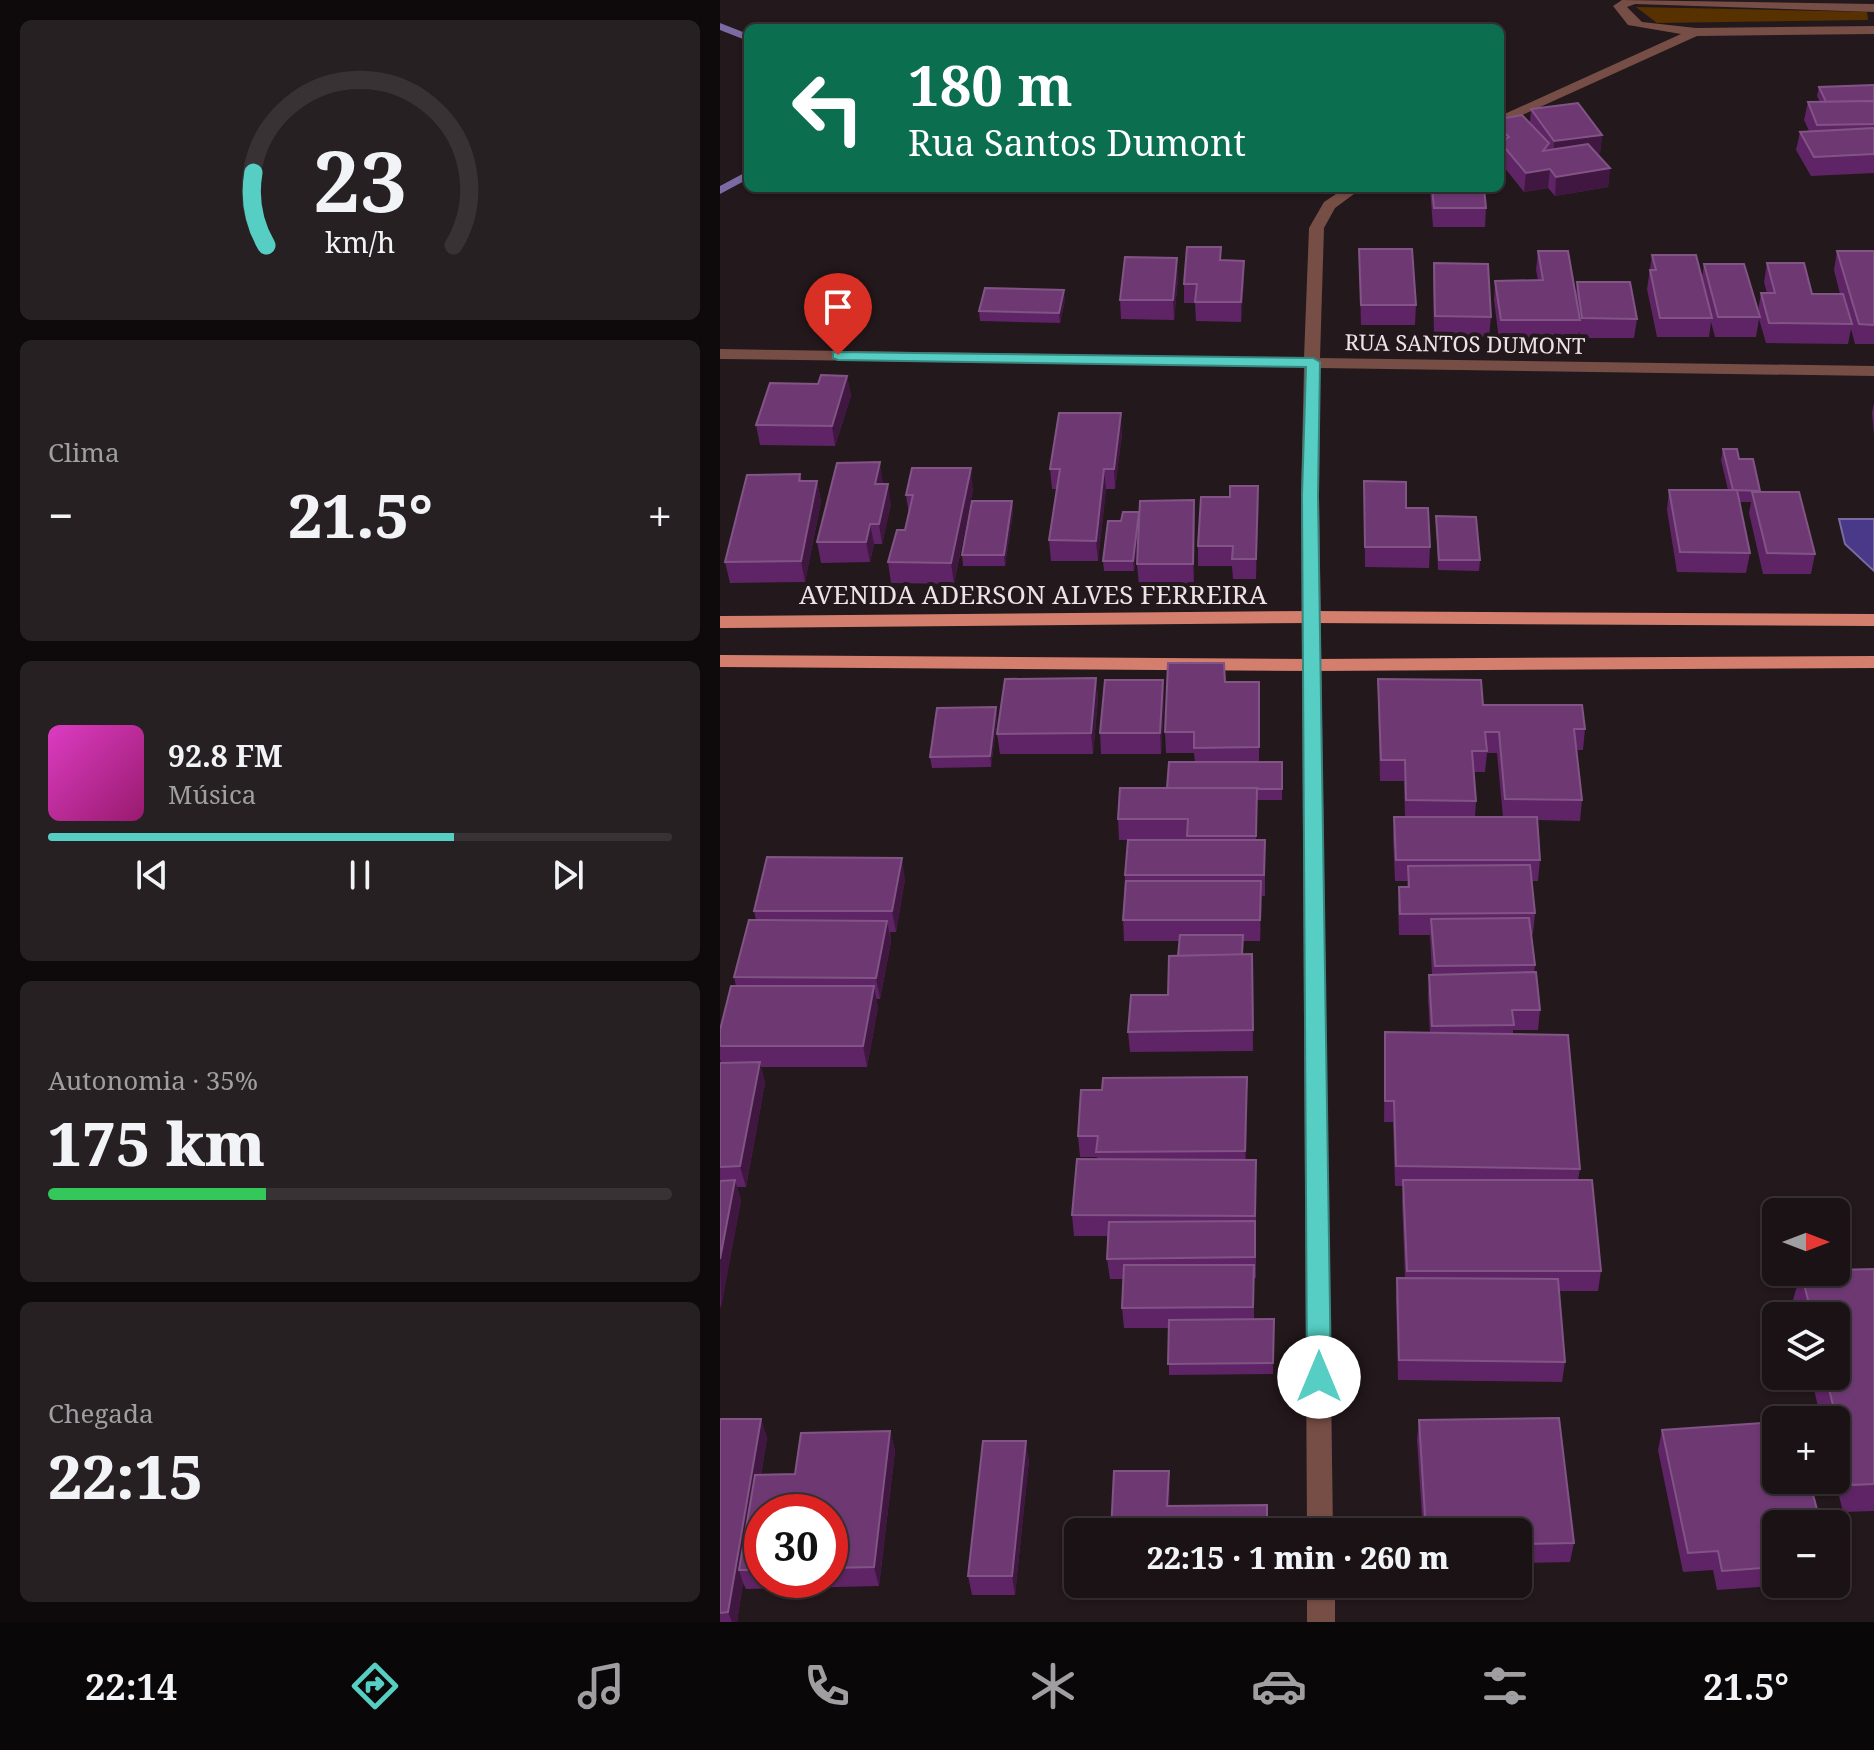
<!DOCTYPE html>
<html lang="pt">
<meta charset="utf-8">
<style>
body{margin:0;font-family:"Noto Serif",serif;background:#272022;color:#f1f3f6;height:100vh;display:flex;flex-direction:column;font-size:30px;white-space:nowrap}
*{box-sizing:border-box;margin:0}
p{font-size:26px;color:#9f9ea0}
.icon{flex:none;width:44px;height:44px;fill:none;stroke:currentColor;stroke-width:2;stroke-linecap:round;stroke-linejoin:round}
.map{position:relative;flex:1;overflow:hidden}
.panel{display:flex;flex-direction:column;gap:20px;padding:20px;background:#0e0a0b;width:720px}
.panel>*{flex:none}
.top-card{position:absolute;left:24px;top:24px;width:760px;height:168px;border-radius:12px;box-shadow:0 2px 6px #0004,0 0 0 2px #383234;background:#0b6e4f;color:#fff;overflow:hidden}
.needle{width:52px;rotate:90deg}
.controls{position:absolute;left:1042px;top:1198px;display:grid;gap:16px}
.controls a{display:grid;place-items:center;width:88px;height:88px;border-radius:12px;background:#1a1214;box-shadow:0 2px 6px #0004,0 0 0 2px #383234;font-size:40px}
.speed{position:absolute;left:24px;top:1494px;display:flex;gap:16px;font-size:40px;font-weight:700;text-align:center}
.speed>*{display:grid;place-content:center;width:104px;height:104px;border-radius:50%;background:#1a1214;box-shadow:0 2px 6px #0004,0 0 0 2px #383234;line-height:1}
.speed .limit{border:12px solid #d22;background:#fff;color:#111}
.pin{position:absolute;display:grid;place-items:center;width:68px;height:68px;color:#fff;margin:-82px -34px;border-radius:50% 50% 50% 0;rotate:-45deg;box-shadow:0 0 8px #0007}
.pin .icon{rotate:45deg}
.me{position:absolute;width:88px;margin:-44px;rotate:0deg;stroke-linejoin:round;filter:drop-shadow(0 0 6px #0008)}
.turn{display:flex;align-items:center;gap:28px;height:168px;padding:0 32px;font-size:36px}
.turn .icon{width:104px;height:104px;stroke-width:2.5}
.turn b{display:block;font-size:56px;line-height:68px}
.big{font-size:60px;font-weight:800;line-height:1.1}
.panel .widget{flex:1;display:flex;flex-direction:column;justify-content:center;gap:12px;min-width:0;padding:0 28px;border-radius:12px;background:#272022}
.panel .dial{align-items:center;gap:0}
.dial svg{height:208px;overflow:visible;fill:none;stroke:#383234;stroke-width:7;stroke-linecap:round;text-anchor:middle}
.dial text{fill:#f1f3f6;stroke:none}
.song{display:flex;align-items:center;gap:24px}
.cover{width:96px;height:96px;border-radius:12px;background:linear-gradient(135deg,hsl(310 70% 55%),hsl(320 70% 35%))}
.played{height:8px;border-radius:4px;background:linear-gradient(90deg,#56cec3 65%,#383234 65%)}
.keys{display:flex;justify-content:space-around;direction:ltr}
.heat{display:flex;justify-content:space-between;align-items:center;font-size:44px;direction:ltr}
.charge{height:12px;border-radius:6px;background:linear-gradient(90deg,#34c759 35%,#383234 0)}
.trip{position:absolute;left:344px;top:1518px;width:468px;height:80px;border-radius:12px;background:#1a1214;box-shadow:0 2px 6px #0004,0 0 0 2px #383234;font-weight:800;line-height:80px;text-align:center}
.dock{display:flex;height:128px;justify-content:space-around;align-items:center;background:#0a0708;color:#9f9ea0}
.dock .icon{width:56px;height:56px}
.dock .current{color:#56cec3}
.dock b{font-size:36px;color:#f1f3f6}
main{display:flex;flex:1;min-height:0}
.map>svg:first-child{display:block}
.green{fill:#573200}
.water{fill:#4a3888;stroke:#7a6ba4;stroke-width:2}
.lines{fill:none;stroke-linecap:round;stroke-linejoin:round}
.stream{fill:#7a6ba4;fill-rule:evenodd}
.street{fill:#774e46;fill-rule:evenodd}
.primary{fill:#d47f6e;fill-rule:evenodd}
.wall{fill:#5f2465;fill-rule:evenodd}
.shaded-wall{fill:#401741}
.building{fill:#6e3973;stroke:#815485;stroke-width:2}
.route{fill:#56cec3;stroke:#38867f;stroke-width:2}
.labels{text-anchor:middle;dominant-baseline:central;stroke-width:8;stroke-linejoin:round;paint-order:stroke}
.far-street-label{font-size:22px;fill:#ebe3e6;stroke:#23181b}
.street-label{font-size:26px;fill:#ebe3e6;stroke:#23181b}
</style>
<main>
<section class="panel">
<div class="widget dial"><svg viewBox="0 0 100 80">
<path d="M14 69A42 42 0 1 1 86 69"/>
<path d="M14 69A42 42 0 0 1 9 41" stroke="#56cec3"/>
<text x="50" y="56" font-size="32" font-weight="700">23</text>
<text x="50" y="72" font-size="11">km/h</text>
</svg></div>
<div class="widget"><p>Clima</p>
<div class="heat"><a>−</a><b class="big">21.5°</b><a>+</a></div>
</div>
<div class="widget">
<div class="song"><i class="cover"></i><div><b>92.8 FM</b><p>Música</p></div></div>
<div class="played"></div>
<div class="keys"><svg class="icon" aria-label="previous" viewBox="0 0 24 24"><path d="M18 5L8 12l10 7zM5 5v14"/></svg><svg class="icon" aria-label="pause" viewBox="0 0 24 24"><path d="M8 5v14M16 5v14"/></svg><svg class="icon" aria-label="next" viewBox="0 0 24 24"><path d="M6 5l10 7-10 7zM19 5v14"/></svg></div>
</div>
<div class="widget"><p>Autonomia · 35%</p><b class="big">175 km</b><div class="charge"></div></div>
<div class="widget"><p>Chegada</p><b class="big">22:15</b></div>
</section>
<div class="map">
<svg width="1154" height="1622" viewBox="0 0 1154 1622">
<rect width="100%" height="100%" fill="#23181b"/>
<!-- green -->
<polygon class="green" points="916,7 1147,12 1148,20 937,23"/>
<!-- water -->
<polygon class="water" points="1119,519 1154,519 1154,571 1125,544"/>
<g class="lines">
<!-- stream -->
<g class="stream">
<polygon points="0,23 28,34 28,41 0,30"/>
<polygon points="28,171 28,179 0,194 0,186"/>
</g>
<!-- street -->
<g class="street">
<polygon points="902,0 1154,4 1154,12 915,4 907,7 922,22 976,28 1154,26 1154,34 977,36 780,125 780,116 961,34 908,25 893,6"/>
<polygon points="625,188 642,188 615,208 604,228 600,358 1154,366 1154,376 600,368 599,496 613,1532 587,1532 581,496 584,367 0,359 0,349 584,358 589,228 604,202"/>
<rect x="587" y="1584" width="28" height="38"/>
</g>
<!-- primary -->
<g class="primary">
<polygon points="591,611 1154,614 1154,626 591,623 0,628 0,616"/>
<polygon points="0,655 593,659 1154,656 1154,668 593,671 0,667"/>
</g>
</g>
<!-- wall -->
<g class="wall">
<polygon points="1154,85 1154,173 1091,176 1076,150 1080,132 1089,131 1084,120 1088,102 1100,102 1097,96 1099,87"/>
<polygon points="811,109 882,135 880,153 877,154 890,168 888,187 835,196 828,188 804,192 780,162 780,119 810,122"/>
<polygon points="710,188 764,188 766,208 765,227 713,227"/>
<polygon points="501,247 501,261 524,280 521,322 476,321 475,303 464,303 464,284"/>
<polygon points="639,249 696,305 695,325 641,325"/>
<polygon points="818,251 856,295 857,282 917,319 914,338 860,338 859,331 858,339 779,340 774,300 775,281 818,280 816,270"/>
<polygon points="1117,251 1154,251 1154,344 1135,344 1131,329 1128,344 1046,343 1039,319 1036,337 995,337 991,322 989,337 937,337 927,289 932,255 982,278 984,264 1038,311 1041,293 1047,293 1044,282 1047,263 1092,294 1120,294 1114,270"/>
<polygon points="714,263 771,317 769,337 714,336 713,282"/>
<polygon points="458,277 454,320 401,319 400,300"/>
<polygon points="345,300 340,323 260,321 259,311"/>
<polygon points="127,376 131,396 115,446 40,445 36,425 98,384"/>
<polygon points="1154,403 1154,435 1152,413"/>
<polygon points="402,433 395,489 386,489 378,561 331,561 329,540 337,489 332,489 330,469"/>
<polygon points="1003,449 1019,459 1040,492 1095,554 1091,574 1043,574 1029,513 1031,502 1020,502 1030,553 1026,573 957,572 947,510 949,490 1008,490 1001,460"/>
<polygon points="80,474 82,481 97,481 101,502 85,582 10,583 5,562"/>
<polygon points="644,481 710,547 709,568 645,567"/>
<polygon points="163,484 171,504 162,544 154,544 150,562 101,563 97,542"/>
<polygon points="538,486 536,579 513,579 512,566 478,566 478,546 510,497"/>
<polygon points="253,489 234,584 171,583 168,562 185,530 189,515 186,495"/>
<polygon points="474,500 474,585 419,585 417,564 418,534 414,571 384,571 383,561 401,521 419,512"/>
<polygon points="292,501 293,512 285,566 243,566 242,555"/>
<polygon points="716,516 760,560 759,571 718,570"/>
<polygon points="376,678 378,699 373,754 280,754 277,734"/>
<path d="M658,679L865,729L863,750H856L862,800L860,821L817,820L820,860L818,881H812L815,913L813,934H811L815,965L814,973L820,1010L818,1030H793V1035L860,1169L858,1180L881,1271L878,1291H839L845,1362L842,1382L678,1380L676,1298L677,1278H685L682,1201L683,1186H675L673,1122H664L665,1032L710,1033L708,996L709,975H712L710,935H679L678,908L679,887H687L688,881H675L673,838L674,817H685L684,781H660L658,700ZM767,753H777L783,817H755L756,801L754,772H765Z"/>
<polygon points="443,680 444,701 441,754 381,754 380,733"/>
<polygon points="505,682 539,682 539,762 562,762 562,800 537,800 536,840 545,840 545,896 542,896 540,941 523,941 523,954 532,954 533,1051 410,1052 408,1032 448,995 458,956 460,941 404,941 403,920 405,875 467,840 399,840 398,819 447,788 475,762 474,753 446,753 445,732"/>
<polygon points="276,707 277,718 271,767 212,768 210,757"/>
<polygon points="185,879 176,932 170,932 171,942 160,999 156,999 158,1007 147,1067 41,1067 45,1083 26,1187 17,1187 21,1201 0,1309 0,1063 1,1063 0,1059 0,1030 16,986 14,977 36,920 34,911"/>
<polygon points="527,1098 526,1160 536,1180 536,1278 534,1278 534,1320 554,1319 553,1374 449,1375 449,1328 404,1328 402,1308 404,1279 390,1279 387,1259 388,1236 354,1236 352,1215 377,1159 377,1157 360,1157 358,1136"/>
<polygon points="1154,1269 1154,1511 1123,1512 1115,1480 1116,1420 1101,1420 1091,1376 1116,1376 1116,1316 1077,1316 1073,1300 1081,1272"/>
<path d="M0,1419H41L47,1438L41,1475L75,1474L170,1431L175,1451L159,1586L26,1589L23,1583L17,1622H0ZM42,1512H110V1580H42Z"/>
<polygon points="699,1420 854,1543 850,1562 798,1563 798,1532 703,1532 697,1439"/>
<polygon points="942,1430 1056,1524 1056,1584 1082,1584 997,1590 993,1570 963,1572 938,1450"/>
<polygon points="309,1460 295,1595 252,1595 248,1576"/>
<polygon points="389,1584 547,1584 546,1598 391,1600"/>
</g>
<!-- shaded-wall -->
<g class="shaded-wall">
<polygon points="882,135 880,153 833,160 834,141"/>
<polygon points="890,168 888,187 835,196 836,177"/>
<polygon points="830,169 828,188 804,192 806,173"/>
<polygon points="457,258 458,277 454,320 453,300"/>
<polygon points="524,261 524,280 521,322 521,302"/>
<polygon points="344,290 345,300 340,323 339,313"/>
<polygon points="127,376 131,396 115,446 112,426"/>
<polygon points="401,413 402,433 395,489 394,469"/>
<polygon points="160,462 163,483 158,504 155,484"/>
<polygon points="251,468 253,489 234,584 231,563"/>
<polygon points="384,469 386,489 378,561 376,541"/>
<polygon points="97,481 101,502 85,582 81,561"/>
<polygon points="168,484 171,504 162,544 159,524"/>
<polygon points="538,486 539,507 536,579 536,559"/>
<polygon points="474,500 475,521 474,585 473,564"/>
<polygon points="292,501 293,512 285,566 284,555"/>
<polygon points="419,512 420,523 414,571 413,561"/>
<polygon points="150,524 154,544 150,562 146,542"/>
<polygon points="376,678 378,699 373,754 371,733"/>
<polygon points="443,680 444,701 441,754 440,733"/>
<polygon points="276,707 277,718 271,767 270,756"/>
<polygon points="182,858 185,879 176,932 172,911"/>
<polygon points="541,881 542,902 540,941 540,920"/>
<polygon points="167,921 171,942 160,999 156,978"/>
<polygon points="154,986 158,1007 147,1067 143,1046"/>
<polygon points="40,1062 45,1083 26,1187 20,1166"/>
<polygon points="527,1077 527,1098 526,1172 525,1151"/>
<polygon points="15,1180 21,1201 1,1309 0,1259"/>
<polygon points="41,1419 47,1438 25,1570 19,1570 23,1583 17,1622 12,1622 8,1612"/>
<polygon points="170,1431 175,1451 159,1586 154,1567"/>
<polygon points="306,1441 309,1460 295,1595 292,1576"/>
<polygon points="449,1471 450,1490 449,1525 447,1506"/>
</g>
<!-- building -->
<g class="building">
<polygon points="1154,85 1154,101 1106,102 1099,87"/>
<polygon points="1154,101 1154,124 1097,125 1088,102"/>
<polygon points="858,103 882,135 834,141 811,109"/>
<polygon points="802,115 829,143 823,151 868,144 890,168 836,177 830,169 806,173 780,142 789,137 780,128 780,119"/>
<polygon points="1154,128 1154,154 1094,157 1080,132"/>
<polygon points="712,188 764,188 766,208 714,208"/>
<polygon points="467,247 501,247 500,260 524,261 521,302 475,302 477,284 464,284"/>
<polygon points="639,249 692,249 696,305 641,305"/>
<polygon points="818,251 848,251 860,320 781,320 775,281 823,280"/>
<polygon points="1117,251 1154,251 1154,325 1139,324"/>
<polygon points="932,255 976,255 992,318 940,318 930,270 936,270"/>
<polygon points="405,257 457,258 453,300 400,300"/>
<polygon points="714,263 768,264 771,317 715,316"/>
<polygon points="1047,263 1084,263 1092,294 1123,294 1132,324 1049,323 1041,293 1055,293"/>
<polygon points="984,264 1024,264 1040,317 998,317"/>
<polygon points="857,282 910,282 917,319 862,318"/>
<polygon points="265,288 344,290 339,313 259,311"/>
<polygon points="101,375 127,376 112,426 36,425 50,383 98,384"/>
<polygon points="339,413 401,413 394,469 384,469 376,541 329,540 340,469 330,469"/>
<polygon points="1003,449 1017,449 1019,459 1033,459 1040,491 1013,490"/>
<polygon points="160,462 155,484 168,484 159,524 150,524 146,542 97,542 117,463"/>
<polygon points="192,468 251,468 231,563 168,562 177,530 185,530 193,495 186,495"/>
<polygon points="80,474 79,481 97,481 81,561 5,562 27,475"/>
<polygon points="644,481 686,482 686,508 708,508 710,547 645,547"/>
<polygon points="510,486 538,486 536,559 512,559 513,546 478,546 481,497 510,497"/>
<polygon points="949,490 1017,490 1030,553 960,552"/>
<polygon points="1032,492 1079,492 1095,554 1047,553"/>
<polygon points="474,500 473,564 417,564 420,501"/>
<polygon points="252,501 292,501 284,555 242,555"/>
<polygon points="403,512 419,512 413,561 383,561 388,521 401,521"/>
<polygon points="716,516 756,517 760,560 719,560"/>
<polygon points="448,663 504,663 505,682 539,682 539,747 474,748 474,732 445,732"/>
<polygon points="376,678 371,733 277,734 285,679"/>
<polygon points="658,679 761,680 763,705 862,705 865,729 854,729 862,800 785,799 779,732 765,732 767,751 752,751 756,801 686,800 685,760 661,760"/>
<polygon points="385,680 443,680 440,733 380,733"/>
<polygon points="276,707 270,756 210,757 217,708"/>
<polygon points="449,762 562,762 562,789 536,789 537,788 447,788"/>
<polygon points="400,788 537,788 536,836 467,836 468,819 398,819"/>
<polygon points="674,817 817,817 820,860 676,860"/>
<polygon points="408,840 545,840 544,875 405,875"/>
<polygon points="47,857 182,858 172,911 34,911"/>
<polygon points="810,865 815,913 680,914 679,887 689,887 688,866"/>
<polygon points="406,881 541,881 540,920 403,920"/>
<polygon points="809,918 815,965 715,966 711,919"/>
<polygon points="29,920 167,921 156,978 14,977"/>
<polygon points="460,935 523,935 522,955 458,956"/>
<polygon points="532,954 533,1030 408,1032 411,995 448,995 449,956"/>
<polygon points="816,972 820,1010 792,1010 794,1025 712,1026 709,975"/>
<polygon points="11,986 154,986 143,1046 0,1046 0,1030"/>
<polygon points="665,1032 848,1035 860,1169 676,1166 674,1101 665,1101"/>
<polygon points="40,1062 20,1166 0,1167 0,1063"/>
<polygon points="527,1077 525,1151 376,1152 378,1136 358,1136 361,1090 382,1090 383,1078"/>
<polygon points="357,1159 536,1160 535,1216 352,1215"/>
<polygon points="15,1180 0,1259 0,1181"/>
<polygon points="683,1180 872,1180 881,1271 687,1271"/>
<polygon points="535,1221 535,1257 387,1259 389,1222"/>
<polygon points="404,1265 534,1265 533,1307 402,1308"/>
<polygon points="1154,1269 1154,1484 1132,1485 1106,1376 1116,1376 1116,1316 1092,1316 1081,1272 1116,1272 1116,1270"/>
<polygon points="677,1278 838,1279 845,1362 679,1360"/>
<polygon points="554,1319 553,1363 448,1364 449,1320"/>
<polygon points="839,1418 854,1543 798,1544 798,1532 706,1532 699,1420"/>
<polygon points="0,1419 41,1419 8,1612 0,1613"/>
<polygon points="1056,1422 1056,1480 1089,1480 1101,1524 1056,1524 1056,1567 1002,1571 998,1551 968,1553 942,1430"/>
<polygon points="170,1431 154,1567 110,1568 110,1512 42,1512 42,1570 19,1570 35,1475 75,1474 81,1433"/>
<polygon points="263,1441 306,1441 292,1576 248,1576"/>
<polygon points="394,1471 449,1471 447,1506 547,1505 547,1532 391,1532"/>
</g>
<!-- route -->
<polygon class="route" points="113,352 593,358 600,362 598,496 611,1377 607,1384 599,1387 591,1384 587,1377 582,496 586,367 118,360 113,358"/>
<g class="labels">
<!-- far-street labels -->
<g class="far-street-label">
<text transform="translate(745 343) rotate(1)">RUA SANTOS DUMONT</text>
</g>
<!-- street labels -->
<g class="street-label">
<text x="313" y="594">AVENIDA ADERSON ALVES FERREIRA</text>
</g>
</g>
</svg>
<div class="controls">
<a><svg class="needle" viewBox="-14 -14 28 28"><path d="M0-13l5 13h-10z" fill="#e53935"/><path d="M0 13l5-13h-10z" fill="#9f9ea0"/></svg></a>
<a><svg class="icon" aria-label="layers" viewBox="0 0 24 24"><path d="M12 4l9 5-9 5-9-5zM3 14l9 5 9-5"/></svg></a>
<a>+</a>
<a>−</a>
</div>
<div class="speed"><div class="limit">30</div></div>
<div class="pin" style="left:118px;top:355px;background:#d93025"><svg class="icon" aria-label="arrive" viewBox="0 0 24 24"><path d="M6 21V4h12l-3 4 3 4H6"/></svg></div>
<svg class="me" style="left:599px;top:1377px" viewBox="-20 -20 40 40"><circle r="19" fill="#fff"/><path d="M0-13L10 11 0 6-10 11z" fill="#56cec3"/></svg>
<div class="trip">22:15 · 1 min · 260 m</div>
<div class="top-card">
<div class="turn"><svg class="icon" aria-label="left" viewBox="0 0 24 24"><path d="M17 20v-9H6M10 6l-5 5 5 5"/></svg><div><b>180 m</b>Rua Santos Dumont</div></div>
</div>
</div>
</main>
<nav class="dock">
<b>22:14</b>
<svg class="icon current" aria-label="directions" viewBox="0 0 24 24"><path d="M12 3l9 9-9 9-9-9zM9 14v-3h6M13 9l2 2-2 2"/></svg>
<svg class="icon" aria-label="music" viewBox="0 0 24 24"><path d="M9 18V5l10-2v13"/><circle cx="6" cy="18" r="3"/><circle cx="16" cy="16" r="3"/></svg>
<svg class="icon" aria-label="phone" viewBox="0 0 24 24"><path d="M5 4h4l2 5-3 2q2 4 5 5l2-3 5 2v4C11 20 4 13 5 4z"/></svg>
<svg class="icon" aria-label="climate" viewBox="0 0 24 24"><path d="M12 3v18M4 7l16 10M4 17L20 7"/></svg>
<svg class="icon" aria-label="car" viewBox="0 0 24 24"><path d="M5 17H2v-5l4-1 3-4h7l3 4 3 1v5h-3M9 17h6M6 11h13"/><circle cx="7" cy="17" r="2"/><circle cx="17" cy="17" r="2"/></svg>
<svg class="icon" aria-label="filters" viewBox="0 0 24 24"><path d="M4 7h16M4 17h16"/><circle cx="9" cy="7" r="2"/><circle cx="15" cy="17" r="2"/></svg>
<b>21.5°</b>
</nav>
